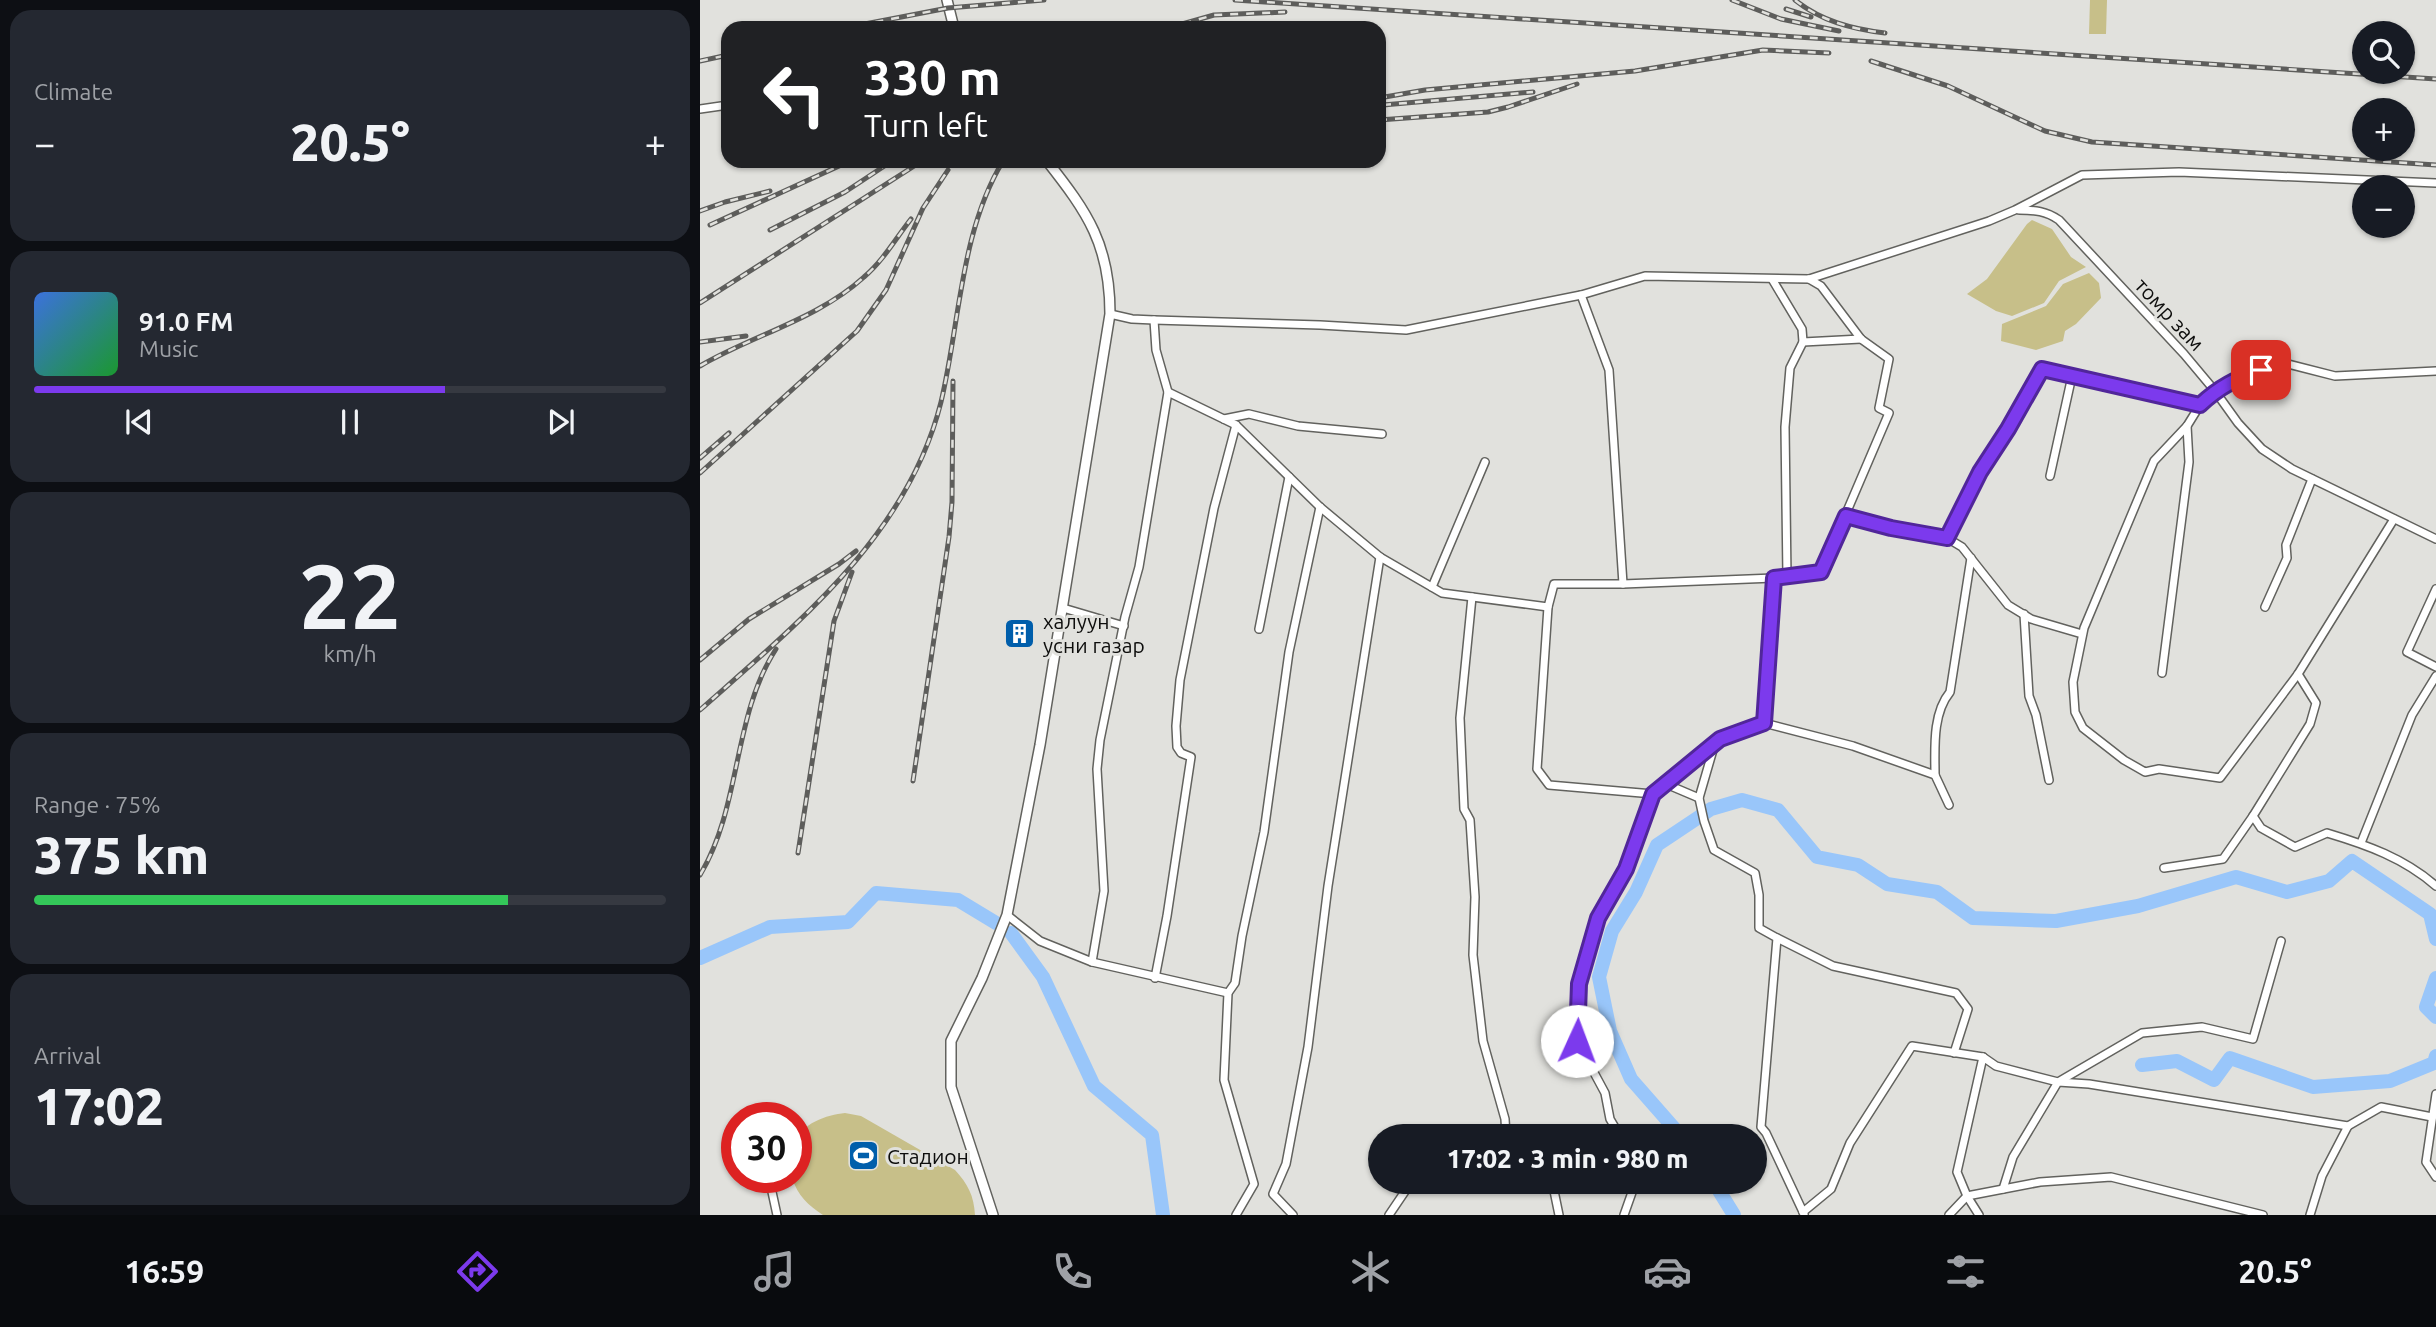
<!DOCTYPE html>
<meta charset="utf-8">
<style>
body{margin:0;font-family:Ubuntu,sans-serif;background:#242831;color:#f1f3f6;height:100vh;display:flex;flex-direction:column;font-size:26px;white-space:nowrap}
*{box-sizing:border-box;margin:0}
p{font-size:23px;color:#9ea1a6}
.icon{flex:none;width:38px;height:38px;fill:none;stroke:currentColor;stroke-width:2;stroke-linecap:round;stroke-linejoin:round}
.map{position:relative;flex:1;overflow:hidden}
.side{display:flex;flex-direction:column;gap:10px;padding:10px;background:#0d0f14;width:700px}
.side>*{flex:none}
.top-card{position:absolute;left:21px;top:21px;width:665px;height:147px;border-radius:21px;box-shadow:0 2px 5px #0004;background:#202124;color:#fff;overflow:hidden}
.controls{position:absolute;left:1652px;top:21px;display:grid;gap:14px}
.controls a{display:grid;place-items:center;width:63px;height:63px;border-radius:50%;background:#171b24;box-shadow:0 2px 5px #0004;font-size:35px}
.speed{position:absolute;left:21px;top:1102px;display:flex;gap:14px;font-size:35px;font-weight:700;text-align:center}
.speed>*{display:grid;place-content:center;width:91px;height:91px;border-radius:50%;background:#171b24;box-shadow:0 2px 5px #0004;line-height:1}
.speed .limit{border:10px solid #d22;background:#fff;color:#111}
.pin{position:absolute;display:grid;place-items:center;width:60px;height:60px;color:#fff;margin:-30px;border-radius:14px;box-shadow:0 4px 10px #0006}
.me{position:absolute;width:77px;margin:-38px;rotate:2deg;stroke-linejoin:round;filter:drop-shadow(0 0 5px #0008)}
.turn{display:flex;align-items:center;gap:24px;height:147px;padding:0 28px;font-size:32px}
.turn .icon{width:91px;height:91px;stroke-width:2.5}
.turn b{display:block;font-size:49px;line-height:60px}
.big{font-size:52px;font-weight:800;line-height:1.1}
.side .tile{flex:1;display:flex;flex-direction:column;justify-content:center;gap:10px;min-width:0;padding:0 24px;border-radius:21px;background:#242831}
.side .dial{align-items:center;gap:0}
.dial b{font-size:91px;line-height:1}
.song{display:flex;align-items:center;gap:21px}
.cover{width:84px;height:84px;border-radius:10px;background:linear-gradient(135deg,hsl(220 70% 55%),hsl(130 70% 35%))}
.played{height:7px;border-radius:4px;background:linear-gradient(90deg,#7c3aed 65%,#363941 65%)}
.keys{display:flex;justify-content:space-around;direction:ltr}
.heat{display:flex;justify-content:space-between;align-items:center;font-size:38px;direction:ltr}
.charge{height:10px;border-radius:5px;background:linear-gradient(90deg,#34c759 75%,#363941 0)}
.trip{position:absolute;left:668px;top:1124px;width:399px;height:70px;border-radius:35px;background:#171b24;box-shadow:0 2px 5px #0004;font-weight:800;line-height:70px;text-align:center}
.menu{display:flex;height:112px;justify-content:space-around;align-items:center;background:#090b0e;color:#9ea1a6}
.menu .icon{width:49px;height:49px}
.menu .active{color:#7c3aed}
.menu b{font-size:32px;color:#f1f3f6}
main{display:flex;flex:1;min-height:0}
.map>svg:first-child{display:block}
.green{fill:#c7bf89}
.lines{fill:none;stroke-linecap:round;stroke-linejoin:round}
.river{stroke:#99c6fa;stroke-width:14}
.minor-casing{stroke:#62625e;stroke-width:10}
.tertiary-casing{stroke:#62625e;stroke-width:12}
.minor{stroke:#fff;stroke-width:7}
.tertiary{stroke:#fff;stroke-width:9}
.rail-casing{stroke:#5d5d5b;stroke-width:5}
.rail{stroke:#e1e1dd;stroke-width:2.5;stroke-dasharray:8;stroke-linecap:butt}
.route-casing{stroke:#51269a;stroke-width:18}
.route{stroke:#7c3aed;stroke-width:12}
.labels{text-anchor:middle;dominant-baseline:central;stroke-width:6;stroke-linejoin:round;paint-order:stroke}
.street-label{font-size:21px;fill:#0d0d0c;stroke:#e1e1dd}
.poi-label{font-size:21px;fill:#0d0d0c;stroke:#e1e1dd;text-anchor:start}
</style>
<main>
<section class="side">
<div class="tile"><p>Climate</p>
<div class="heat"><a>−</a><b class="big">20.5°</b><a>+</a></div>
</div>
<div class="tile">
<div class="song"><i class="cover"></i><div><b>91.0 FM</b><p>Music</p></div></div>
<div class="played"></div>
<div class="keys"><svg class="icon" aria-label="previous" viewBox="0 0 24 24"><path d="M18 5L8 12l10 7zM5 5v14"/></svg><svg class="icon" aria-label="pause" viewBox="0 0 24 24"><path d="M8 5v14M16 5v14"/></svg><svg class="icon" aria-label="next" viewBox="0 0 24 24"><path d="M6 5l10 7-10 7zM19 5v14"/></svg></div>
</div>
<div class="tile dial"><b>22</b><p>km/h</p></div>
<div class="tile"><p>Range · 75%</p><b class="big">375 km</b><div class="charge"></div></div>
<div class="tile"><p>Arrival</p><b class="big">17:02</b></div>
</section>
<div class="map">
<svg width="1736" height="1215" viewBox="0 0 1736 1215">
<rect width="100%" height="100%" fill="#e1e1dd"/>
<!-- green -->
<g class="green">
<polygon points="1390,0 1407,0 1406,34 1389,34"/>
<polygon points="1332,220 1352,229 1371,257 1386,267 1359,281 1344,303 1312,316 1296,311 1267,294 1287,279 1327,224"/>
<polygon points="1389,273 1399,283 1401,298 1376,324 1365,331 1363,341 1336,350 1301,341 1302,324 1346,306 1363,284"/>
<path d="M145,1113L161,1116L255,1170C268,1184 274,1196 275,1215H123C108,1205 98,1196 92,1178H96C96,1167 95,1155 96,1144C100,1123 127,1115 145,1113Z"/>
</g>
<g class="lines">
<!-- river -->
<g class="river">
<polyline points="311,933 343,977 394,1086 452,1135 463,1215"/>
<polyline points="0,958 70,927 148,922 176,893 258,900 296,923"/>
<polyline points="1736,978 1726,1007 1736,1017"/>
<polyline points="1442,1065 1477,1061 1514,1080 1530,1058 1613,1087 1690,1081 1734,1063 1736,1056"/>
<polyline points="978,1136 974,1128 931,1079 910,1031 899,977 912,931 936,892 957,845 1011,809 1042,800 1078,810 1117,857 1158,865 1187,884 1237,892 1273,918 1356,921 1438,906 1536,877 1587,892 1629,881 1652,861 1730,914 1736,939"/>
<polyline points="1013,1181 1034,1215"/>
</g>
<defs>
<g id="minor">
<polyline points="0,109 28,105"/>
<path d="M1319,210C1335,210 1346,211 1359,220L1484,354L1515,391L1538,423L1562,449L1592,469L1736,539"/>
<polyline points="1072,279 1102,329 1103,342 1161,339"/>
<polyline points="1109,279 1121,286 1161,339 1189,359 1179,408 1189,413 1121,572 1074,578 1064,723 1153,746 1235,775 1249,805"/>
<polyline points="881,295 909,370 923,584"/>
<polyline points="410,314 432,319 454,320 620,325 706,330 881,295 945,276 1109,279 1289,221 1315,210 1382,175 1479,172 1736,183"/>
<polyline points="454,320 456,350 468,392 536,425 620,507 680,557 742,593 848,607 854,584 923,584 1074,578"/>
<polyline points="524,419 549,414 598,426 682,434"/>
<polyline points="1350,476 1372,376"/>
<polyline points="1146,516 1191,528 1247,538 1262,547 1308,605 1331,619 1382,634"/>
<polyline points="1694,519 1598,674 1520,778 1459,769 1445,772 1424,760 1383,728 1375,712 1373,682 1384,628 1454,461 1487,426 1500,405 1515,391 1539,377 1584,363 1635,376 1736,371"/>
<polyline points="1247,538 1280,472 1308,429 1342,369 1500,405"/>
<polyline points="1087,577 1085,427 1090,368 1103,342"/>
<polyline points="732,587 785,462"/>
<polyline points="1736,589 1707,652 1736,667"/>
<polyline points="772,597 760,718 764,809 770,820 775,897 773,955 783,1041 805,1119 806,1136"/>
<polyline points="848,607 837,769 849,785 953,794 1020,739 1064,723"/>
<polyline points="1565,607 1587,558 1586,545 1612,479"/>
<polyline points="363,608 424,626"/>
<polyline points="1324,614 1329,696 1336,715 1349,780"/>
<polyline points="559,629 589,477"/>
<polyline points="1462,673 1489,462 1487,426"/>
<path d="M1598,674L1616,703L1610,724L1553,816L1561,828L1595,847L1627,833C1667,845 1704,858 1736,886"/>
<polyline points="1015,743 999,798 1004,821 1014,850 1055,873 1059,895 1059,928 1077,938 1061,1127 1066,1133 1104,1214"/>
<path d="M1235,775C1235,749 1232,714 1250,692L1271,558"/>
<polyline points="966,784 999,798"/>
<polyline points="1661,843 1712,715 1736,676"/>
<polyline points="1464,868 1523,859 1553,816"/>
<polyline points="307,915 340,941 392,962 528,993"/>
<polyline points="1077,938 1133,966 1256,993 1268,1009 1254,1053"/>
<polyline points="392,962 404,891 397,769 400,740 425,617 439,567 468,392"/>
<polyline points="455,978 467,916 491,757 481,753 477,747 476,726 480,680 514,508 536,425"/>
<polyline points="1283,1057 1257,1172 1267,1196 1340,1182 1411,1177 1563,1215"/>
<polyline points="1736,1094 1726,1162 1736,1177"/>
<polyline points="920,1136 910,1119 905,1093 877,1041 879,984 898,918 926,869 953,794"/>
<polyline points="69,1178 77,1215"/>
<polyline points="852,1181 859,1215"/>
<polyline points="1303,1189 1313,1157 1358,1082 1389,1084 1648,1126"/>
<polyline points="1103,1212 1131,1189 1150,1143 1212,1046 1283,1057 1296,1066 1358,1082 1442,1033 1502,1027 1553,1039 1581,941"/>
<polyline points="536,1215 554,1184 524,1080 528,993 535,983 542,936 564,832 589,652 620,507"/>
<polyline points="593,1215 573,1194 586,1164 608,1047 628,886 680,557"/>
<polyline points="689,1215 712,1181"/>
<polyline points="924,1215 936,1181"/>
<polyline points="1249,1215 1267,1196 1279,1215"/>
<polyline points="1610,1215 1622,1176 1648,1126 1681,1107 1732,1117"/>
</g>
<g id="tertiary">
<polyline points="247,0 254,28"/>
<path d="M293,1215L251,1087V1041L282,978L307,915L340,745L410,314C410,245 388,213 347,161"/>
</g>
</defs>
<!-- minor casing -->
<use href="#minor" class="minor-casing"/>
<!-- tertiary casing -->
<use href="#tertiary" class="tertiary-casing"/>
<!-- minor -->
<use href="#minor" class="minor"/>
<!-- tertiary -->
<use href="#tertiary" class="tertiary"/>
<defs>
<g id="rail">
<polyline points="535,0 1736,79"/>
<polyline points="1032,0 1081,19 1139,31"/>
<path d="M1095,0C1121,21 1152,29 1185,33"/>
<polyline points="1086,9 1111,17"/>
<polyline points="144,28 248,8 344,0"/>
<polyline points="468,28 514,15 585,12"/>
<polyline points="0,61 28,55"/>
<polyline points="1171,61 1248,86 1345,131 1392,142 1736,165"/>
<polyline points="679,98 725,90 935,71 1063,50 1129,53"/>
<polyline points="683,105 833,92"/>
<polyline points="679,120 788,112 808,107 877,84"/>
<polyline points="521,162 524,161"/>
<polyline points="0,211 25,202 70,191"/>
<polyline points="10,225 150,161"/>
<polyline points="70,230 145,192 192,161"/>
<polyline points="0,303 222,161"/>
<polyline points="0,342 46,336"/>
<path d="M0,366C53,335 118,319 164,277C183,261 196,238 211,219"/>
<polyline points="0,458 29,433"/>
<polyline points="0,473 157,331 186,290 223,208 248,170"/>
<polyline points="0,660 49,619 139,564 156,551"/>
<path d="M0,710C98,623 208,535 241,402C260,323 260,232 303,161"/>
<polyline points="213,781 249,537 252,502 253,381"/>
<polyline points="98,853 134,621 152,572"/>
<path d="M0,875C42,805 32,717 76,649"/>
</g>
</defs>
<!-- rail casing -->
<use href="#rail" class="rail-casing"/>
<!-- rail -->
<use href="#rail" class="rail"/>
</g>
<g class="lines">
<defs>
<path id="route" d="M877,1041L879,984L898,918L926,869L953,794L1020,739L1064,723L1074,578L1121,572L1146,516L1191,528L1247,538L1280,472L1308,429L1342,369L1500,405C1519,387 1537,378 1561,370"/>
</defs>
<!-- route casing -->
<use href="#route" class="route-casing"/>
<!-- route -->
<use href="#route" class="route"/>
</g>
<!-- icons -->
<defs>
<symbol id="building-square" viewBox="-11 -11 22 22"><rect x="-9" y="-9" width="18" height="18" rx="4" fill="#005eab" stroke="#e1e1dd"/><path d="M-4-6H4V6H1V3H-1V6H-4ZM-2.5-4.3h1.7v1.8h-1.7ZM.8-4.3h1.7v1.8H.8ZM-2.5-1h1.7V.8h-1.7ZM.8-1h1.7V.8H.8Z" fill="#fff"/></symbol>
<symbol id="stadium-square" viewBox="-11 -11 22 22"><rect x="-9" y="-9" width="18" height="18" rx="4" fill="#005eab" stroke="#e1e1dd"/><path d="M0-5a6.5 5 0 1 0 0 10a6.5 5 0 1 0 0-10ZM-3.5-1.8h7v3.6h-7Z" fill="#fff"/></symbol>
</defs>
<g fill-rule="evenodd">
<use href="#building-square" x="302" y="616" width="35" height="35"/>
<use href="#stadium-square" x="146" y="1138" width="35" height="35"/>
</g>
<g class="labels">
<!-- street labels -->
<g class="street-label">
<text transform="translate(1470 314) rotate(47)">томр зам</text>
</g>
<!-- poi labels -->
<g class="poi-label">
<text x="343" y="621">халуун<tspan x="343" dy="24">усни газар</tspan></text>
<text x="187" y="1156">Стадион</text>
</g>
</g>
</svg>
<div class="controls">
<a><svg class="icon" aria-label="search" viewBox="0 0 24 24"><circle cx="10" cy="10" r="6"/><path d="M15 15l6 6"/></svg></a>
<a>+</a>
<a>−</a>
</div>
<div class="speed"><div class="limit">30</div></div>
<div class="pin" style="left:1561px;top:370px;background:#d93025"><svg class="icon" aria-label="arrive" viewBox="0 0 24 24"><path d="M6 21V4h12l-3 4 3 4H6"/></svg></div>
<svg class="me" style="left:877px;top:1041px" viewBox="-20 -20 40 40"><circle r="19" fill="#fff"/><path d="M0-13L10 11 0 6-10 11z" fill="#7c3aed"/></svg>
<div class="trip">17:02 · 3 min · 980 m</div>
<div class="top-card">
<div class="turn"><svg class="icon" aria-label="left" viewBox="0 0 24 24"><path d="M17 20v-9H6M10 6l-5 5 5 5"/></svg><div><b>330 m</b>Turn left</div></div>
</div>
</div>
</main>
<nav class="menu">
<b>16:59</b>
<svg class="icon active" aria-label="directions" viewBox="0 0 24 24"><path d="M12 3l9 9-9 9-9-9zM9 14v-3h6M13 9l2 2-2 2"/></svg>
<svg class="icon" aria-label="music" viewBox="0 0 24 24"><path d="M9 18V5l10-2v13"/><circle cx="6" cy="18" r="3"/><circle cx="16" cy="16" r="3"/></svg>
<svg class="icon" aria-label="phone" viewBox="0 0 24 24"><path d="M5 4h4l2 5-3 2q2 4 5 5l2-3 5 2v4C11 20 4 13 5 4z"/></svg>
<svg class="icon" aria-label="climate" viewBox="0 0 24 24"><path d="M12 3v18M4 7l16 10M4 17L20 7"/></svg>
<svg class="icon" aria-label="car" viewBox="0 0 24 24"><path d="M5 17H2v-5l4-1 3-4h7l3 4 3 1v5h-3M9 17h6M6 11h13"/><circle cx="7" cy="17" r="2"/><circle cx="17" cy="17" r="2"/></svg>
<svg class="icon" aria-label="filters" viewBox="0 0 24 24"><path d="M4 7h16M4 17h16"/><circle cx="9" cy="7" r="2"/><circle cx="15" cy="17" r="2"/></svg>
<b>20.5°</b>
</nav>
